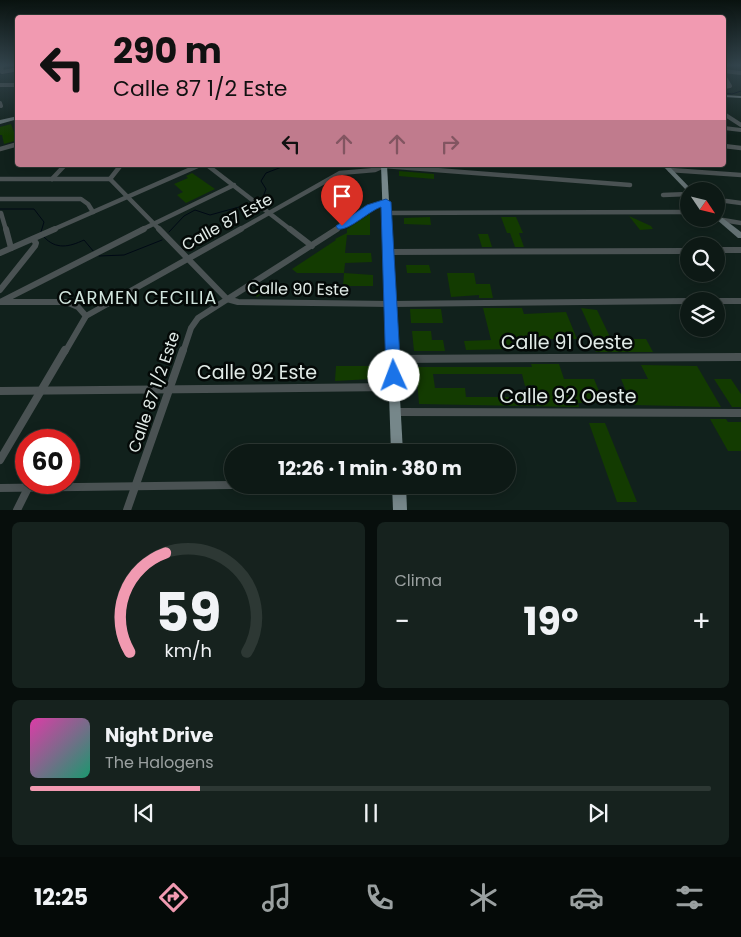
<!DOCTYPE html>
<html lang="es">
<meta charset="utf-8">
<style>
body{margin:0;font-family:Poppins,sans-serif;background:#16221e;color:#f1f3f6;height:100vh;display:flex;flex-direction:column;font-size:19px;white-space:nowrap}
*{box-sizing:border-box;margin:0}
p{font-size:16px;color:#9aa0a0}
.icon{flex:none;width:28px;height:28px;fill:none;stroke:currentColor;stroke-width:2;stroke-linecap:round;stroke-linejoin:round}
.map{position:relative;height:510px;overflow:hidden}
.details{display:flex;flex-direction:column;gap:12px;padding:12px;background:#070e0c;flex:1}
.details>*{flex:none}
.top-card{position:absolute;left:15px;top:15px;width:711px;height:152px;border-radius:5px;box-shadow:0 2px 12px #0003,0 0 0 1px #2d3834;background:#f19ab1;color:#111;overflow:hidden}
.needle{width:32px;rotate:125deg}
.buttons{position:absolute;left:680px;top:182px;display:grid;gap:10px}
.buttons a{display:grid;place-items:center;width:45px;height:45px;border-radius:50%;background:#0d1915;box-shadow:0 2px 12px #0003,0 0 0 1px #2d3834;font-size:25px}
.speed{position:absolute;left:15px;top:429px;display:flex;gap:10px;font-size:25px;font-weight:700;text-align:center}
.speed>*{display:grid;place-content:center;width:65px;height:65px;border-radius:50%;background:#0d1915;box-shadow:0 2px 12px #0003,0 0 0 1px #2d3834;line-height:1}
.speed .limit{border:8px solid #d22;background:#fff;color:#111}
.pin{position:absolute;display:grid;place-items:center;width:42px;height:42px;color:#fff;margin:-51px -21px;border-radius:50% 50% 50% 0;rotate:-45deg;box-shadow:0 0 5px #0007}
.pin .icon{rotate:45deg}
.me{position:absolute;width:55px;margin:-28px;rotate:358deg;stroke-linejoin:round;filter:drop-shadow(0 0 4px #0008)}
.turn{display:flex;align-items:center;gap:18px;height:105px;padding:0 15px;font-size:22px}
.turn .icon{width:65px;height:65px;stroke-width:2.5}
.turn b{display:block;font-size:35px;line-height:42px}
.lanes{display:flex;align-items:center;height:48px;padding:0 15px;background:#0003;justify-content:center;gap:25px;direction:ltr}
.lanes .off{opacity:.35}
.big{font-size:38px;font-weight:700;line-height:1.1}
.details .tile{flex:1;display:flex;flex-direction:column;justify-content:center;gap:8px;min-width:0;padding:0 18px;border-radius:8px;background:#16221e}
.details .dial{align-items:center;gap:0}
.dial svg{height:130px;overflow:visible;fill:none;stroke:#2d3834;stroke-width:7;stroke-linecap:round;text-anchor:middle}
.dial text{fill:#f1f3f6;stroke:none}
.song{display:flex;align-items:center;gap:15px}
.cover{width:60px;height:60px;border-radius:8px;background:linear-gradient(135deg,hsl(320 70% 55%),hsl(160 70% 35%))}
.played{height:5px;border-radius:2px;background:linear-gradient(90deg,#f19ab1 25%,#2d3834 25%)}
.keys{display:flex;justify-content:space-around;direction:ltr}
.heat{display:flex;justify-content:space-between;align-items:center;font-size:28px;direction:ltr}
.details .tiles{flex:1;display:grid;gap:12px;grid-template-columns:1fr 1fr}
.tile:last-child{grid-column:span 2}
.trip{position:absolute;left:224px;top:444px;width:292px;height:50px;border-radius:25px;background:#0d1915;box-shadow:0 2px 12px #0003,0 0 0 1px #2d3834;font-weight:700;line-height:50px;text-align:center}
.dock{display:flex;height:80px;justify-content:space-around;align-items:center;background:#050a08;color:#9aa0a0}
.dock .icon{width:35px;height:35px}
.dock .selected{color:#f19ab1}
.dock b{font-size:22px;color:#f1f3f6}
.map>svg:first-child{display:block}
.lines{fill:none;stroke-linecap:round;stroke-linejoin:round}
.stream{stroke:#000915;stroke-width:1}
.building{fill:#133b01;fill-rule:evenodd}
.street-far3{stroke:#4a5253;stroke-width:4}
.street-far2{stroke:#4a5253;stroke-width:4.5}
.street-far1{stroke:#4a5253;stroke-width:6}
.street{stroke:#4a5253;stroke-width:8}
.secondary{fill:#637072;fill-rule:evenodd}
.primary{fill:#76878a;fill-rule:evenodd}
.route{fill:#1a73e8;stroke:#114b97}
.labels{text-anchor:middle;dominant-baseline:central;stroke-width:5;stroke-linejoin:round;paint-order:stroke}
.street-label{font-size:16px;fill:#e1ebe7;stroke:#040907}
.neighbourhood-label{font-size:18px;letter-spacing:1px;fill:#d1e5de;stroke:#040907}
.near-street-label{font-size:19px;fill:#e1ebe7;stroke:#040907}
</style>
<div class="map">
<svg width="741" height="510" viewBox="0 0 741 510">
<rect width="100%" height="100%" fill="#11211c"/>
<g class="lines">
<!-- stream -->
<g class="stream">
<polyline points="18,65 15,68 18,69"/>
<polyline points="0,74 18,72"/>
<polyline points="724,93 732,94 741,91"/>
<polyline points="258,200 263,197 266,189 261,181 266,173 287,165"/>
<polyline points="0,209 34,209 44,222 41,232"/>
<polyline points="169,232 184,216 195,210 210,215 250,204"/>
<path d="M44,237C56,250 69,247 84,240L94,252"/>
<polyline points="99,256 124,255 162,240"/>
</g>
</g>
<!-- building -->
<g class="building">
<polygon points="11,124 14,132 18,131 18,140 4,144 2,135 0,135 0,127"/>
<polygon points="399,171 434,174 434,179 399,176"/>
<polygon points="192,173 215,189 186,203 177,195 183,192 174,184 188,178 186,176"/>
<polygon points="370,214 370,235 347,235 345,253 371,253 372,262 345,263 344,273 297,273 292,269 336,240 335,239 347,233 347,229"/>
<polygon points="629,216 651,226 653,229 640,230"/>
<polygon points="430,217 431,225 404,224 404,218"/>
<polygon points="501,217 516,217 523,233 519,233 524,247 515,247 510,233 507,233"/>
<polygon points="478,234 488,234 492,247 482,247"/>
<polygon points="406,265 429,265 431,273 407,273"/>
<polygon points="344,273 373,275 373,286 343,286"/>
<polygon points="447,273 474,273 476,284 490,284 493,298 479,298 479,295 451,297"/>
<polygon points="264,283 270,288 257,297 250,292"/>
<polygon points="483,308 522,308 524,314 566,312 577,339 511,339 514,349 466,350 464,341 491,340"/>
<polygon points="581,308 597,310 611,339 646,339 653,352 596,352 591,340 595,339"/>
<polygon points="410,309 441,309 443,323 411,323"/>
<polygon points="412,331 431,331 432,340 443,340 445,351 414,351"/>
<path d="M531,364H559L564,379H594L604,403H578L579,407L419,404L416,367H532ZM433,374H522L525,386L534,385L537,397H466L465,388H435Z"/>
<polygon points="641,365 697,366 721,407 632,405 621,379 648,379"/>
<polygon points="336,366 370,366 371,379 335,381"/>
<polygon points="714,379 731,379 741,394 741,407 732,407"/>
<polygon points="710,419 726,419 728,422 741,422 741,451 728,451"/>
<polygon points="589,423 605,423 637,502 617,502"/>
</g>
<g class="lines">
<!-- street-far3 -->
<g class="street-far3">
<polyline points="4,65 1,67 2,72 14,70"/>
<polyline points="724,71 741,73"/>
<polyline points="724,76 730,86 724,87"/>
<polyline points="0,85 18,85"/>
<polyline points="0,103 1,106"/>
<polyline points="724,114 741,125"/>
<polyline points="724,128 741,130"/>
</g>
<!-- street-far2 -->
<g class="street-far2">
<polyline points="724,146 741,148"/>
<polyline points="0,149 18,144"/>
<polyline points="121,165 110,179 160,230"/>
<polyline points="207,165 291,230"/>
<polyline points="655,165 666,166"/>
<polyline points="670,170 741,175"/>
<polyline points="0,179 110,179"/>
<polyline points="52,179 65,165"/>
<polyline points="663,195 689,194"/>
<polyline points="0,199 81,199 88,204 93,212"/>
<polyline points="726,201 741,203"/>
<polyline points="1,213 6,230"/>
<polyline points="386,213 689,212"/>
<polyline points="723,220 741,223"/>
<polyline points="52,230 200,165"/>
<polyline points="141,230 234,185"/>
<polyline points="239,230 340,173 375,170 384,166 630,185"/>
<polyline points="335,230 371,207 386,202"/>
</g>
<!-- street-far1 -->
<g class="street-far1">
<polyline points="6,229 11,248"/>
<polyline points="159,229 227,299 238,302 391,304 689,301"/>
<polyline points="290,229 312,246"/>
<polyline points="716,250 741,250"/>
<polyline points="388,252 689,251"/>
<polyline points="0,253 55,229"/>
<polyline points="0,290 35,246 36,243 33,239"/>
<polyline points="694,301 741,301"/>
<polyline points="0,302 144,229"/>
<polyline points="1,302 66,302 78,307 86,316"/>
<polyline points="65,352 86,316 241,229"/>
<polyline points="183,352 191,328 198,318 337,229"/>
</g>
<!-- street -->
<g class="street">
<polyline points="393,359 741,357"/>
<polyline points="0,391 394,387"/>
<polyline points="395,412 741,413"/>
<polyline points="0,460 65,350"/>
<polyline points="0,488 232,485"/>
<polyline points="17,510 28,488"/>
<polyline points="127,510 183,350"/>
</g>
<!-- secondary -->
<g class="secondary">
<polygon points="724,95 741,96 741,98 724,97"/>
<polygon points="18,116 18,119 0,124 0,120"/>
<polygon points="662,165 668,165 693,191 688,192"/>
<polygon points="716,213 741,232 741,238 738,238 716,219"/>
</g>
<!-- primary -->
<g class="primary">
<polygon points="381,165 387,165 403,452 391,452"/>
<polygon points="392,485 406,485 407,510 393,510"/>
</g>
</g>
<!-- sky -->
<linearGradient id="sky" x2="0" y2="1"><stop stop-color="#09120f"/><stop offset="0.48" stop-color="#32434b"/><stop offset="1" stop-color="#32434b" stop-opacity="0"/></linearGradient>
<rect width="741" height="136" fill="url(#sky)"/>
<!-- route -->
<path class="route" d="M386,199L391,202L401,376L399,381L394,382L388,381L386,376L381,207C369,211 349,231 338,229L336,226L367,205Z"/>
<g class="labels">
<!-- street labels -->
<g class="street-label">
<text transform="translate(227 222) rotate(-29)">Calle 87 Este</text>
<text transform="translate(298 289) rotate(1)">Calle 90 Este</text>
<text transform="translate(154 392) rotate(-71)">Calle 87 1/2 Este</text>
</g>
<!-- neighbourhood labels -->
<g class="neighbourhood-label">
<text x="138" y="297">CARMEN CECILIA</text>
</g>
<!-- near-street labels -->
<g class="near-street-label">
<text x="567" y="342">Calle 91 Oeste</text>
<text x="257" y="372">Calle 92 Este</text>
<text x="568" y="396">Calle 92 Oeste</text>
</g>
</g>
</svg>
<div class="buttons">
<a><svg class="needle" viewBox="-14 -14 28 28"><path d="M0-13l5 13h-10z" fill="#e53935"/><path d="M0 13l5-13h-10z" fill="#9aa0a0"/></svg></a>
<a><svg class="icon" aria-label="search" viewBox="0 0 24 24"><circle cx="10" cy="10" r="6"/><path d="M15 15l6 6"/></svg></a>
<a><svg class="icon" aria-label="layers" viewBox="0 0 24 24"><path d="M12 4l9 5-9 5-9-5zM3 14l9 5 9-5"/></svg></a>
</div>
<div class="speed"><div class="limit">60</div></div>
<div class="pin" style="left:342px;top:226px;background:#d93025"><svg class="icon" aria-label="arrive" viewBox="0 0 24 24"><path d="M6 21V4h12l-3 4 3 4H6"/></svg></div>
<svg class="me" style="left:394px;top:376px" viewBox="-20 -20 40 40"><circle r="19" fill="#fff"/><path d="M0-13L10 11 0 6-10 11z" fill="#1a73e8"/></svg>
<div class="trip">12:26 · 1 min · 380 m</div>
<div class="top-card">
<div class="turn"><svg class="icon" aria-label="left" viewBox="0 0 24 24"><path d="M17 20v-9H6M10 6l-5 5 5 5"/></svg><div><b>290 m</b>Calle 87 1/2 Este</div></div>
<div class="lanes"><svg class="icon" aria-label="left" viewBox="0 0 24 24"><path d="M17 20v-9H6M10 6l-5 5 5 5"/></svg><svg class="icon off" aria-label="ahead" viewBox="0 0 24 24"><path d="M12 20V5M6 11l6-6 6 6"/></svg><svg class="icon off" aria-label="ahead" viewBox="0 0 24 24"><path d="M12 20V5M6 11l6-6 6 6"/></svg><svg class="icon off" aria-label="right" viewBox="0 0 24 24"><path d="M7 20v-9h11M14 6l5 5-5 5"/></svg></div>
</div>
</div>
<section class="details">
<div class="tiles">
<div class="tile dial"><svg viewBox="0 0 100 80">
<path d="M14 69A42 42 0 1 1 86 69"/>
<path d="M14 69A42 42 0 0 1 36 8" stroke="#f19ab1"/>
<text x="50" y="56" font-size="32" font-weight="700">59</text>
<text x="50" y="72" font-size="11">km/h</text>
</svg></div>
<div class="tile"><p>Clima</p>
<div class="heat"><a>−</a><b class="big">19°</b><a>+</a></div>
</div>
<div class="tile">
<div class="song"><i class="cover"></i><div><b>Night Drive</b><p>The Halogens</p></div></div>
<div class="played"></div>
<div class="keys"><svg class="icon" aria-label="previous" viewBox="0 0 24 24"><path d="M18 5L8 12l10 7zM5 5v14"/></svg><svg class="icon" aria-label="pause" viewBox="0 0 24 24"><path d="M8 5v14M16 5v14"/></svg><svg class="icon" aria-label="next" viewBox="0 0 24 24"><path d="M6 5l10 7-10 7zM19 5v14"/></svg></div>
</div>
</div>
</section>
<nav class="dock">
<b>12:25</b>
<svg class="icon selected" aria-label="directions" viewBox="0 0 24 24"><path d="M12 3l9 9-9 9-9-9zM9 14v-3h6M13 9l2 2-2 2"/></svg>
<svg class="icon" aria-label="music" viewBox="0 0 24 24"><path d="M9 18V5l10-2v13"/><circle cx="6" cy="18" r="3"/><circle cx="16" cy="16" r="3"/></svg>
<svg class="icon" aria-label="phone" viewBox="0 0 24 24"><path d="M5 4h4l2 5-3 2q2 4 5 5l2-3 5 2v4C11 20 4 13 5 4z"/></svg>
<svg class="icon" aria-label="climate" viewBox="0 0 24 24"><path d="M12 3v18M4 7l16 10M4 17L20 7"/></svg>
<svg class="icon" aria-label="car" viewBox="0 0 24 24"><path d="M5 17H2v-5l4-1 3-4h7l3 4 3 1v5h-3M9 17h6M6 11h13"/><circle cx="7" cy="17" r="2"/><circle cx="17" cy="17" r="2"/></svg>
<svg class="icon" aria-label="filters" viewBox="0 0 24 24"><path d="M4 7h16M4 17h16"/><circle cx="9" cy="7" r="2"/><circle cx="15" cy="17" r="2"/></svg>
</nav>
